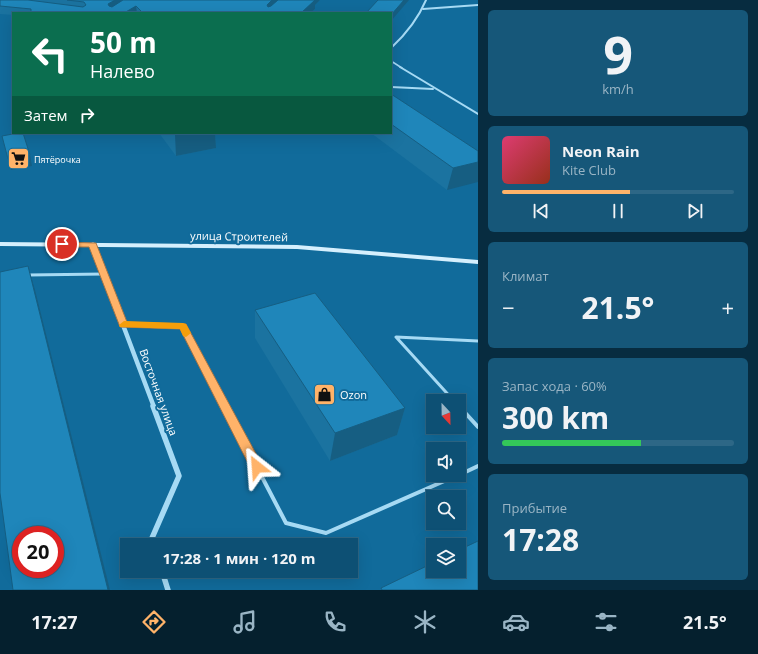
<!DOCTYPE html>
<html lang="ru">
<meta charset="utf-8">
<style>
body{margin:0;font-family:"Open Sans",sans-serif;background:#165779;color:#f1f3f6;height:100vh;display:flex;flex-direction:column;font-size:15px;white-space:nowrap}
*{box-sizing:border-box;margin:0}
p{font-size:13px;color:#9ab5c5}
.icon{flex:none;width:22px;height:22px;fill:none;stroke:currentColor;stroke-width:2;stroke-linecap:round;stroke-linejoin:round}
.map{position:relative;flex:1;overflow:hidden}
.side{display:flex;flex-direction:column;gap:10px;padding:10px;background:#072c40;width:280px}
.side>*{flex:none}
.guide{position:absolute;left:12px;top:12px;width:380px;height:122px;border-radius:0px;box-shadow:0 4px 16px #0002,0 0 0 1px #2d6786;background:#0b6e4f;color:#fff;overflow:hidden}
.needle{width:26px;rotate:158deg}
.tools{position:absolute;left:426px;top:394px;display:grid;gap:8px}
.tools a{display:grid;place-items:center;width:40px;height:40px;border-radius:0px;background:#0d5074;box-shadow:0 4px 16px #0002,0 0 0 1px #2d6786;font-size:20px}
.speed{position:absolute;left:12px;top:526px;display:flex;gap:8px;font-size:20px;font-weight:700;text-align:center}
.speed>*{display:grid;place-content:center;width:52px;height:52px;border-radius:50%;background:#0d5074;box-shadow:0 4px 16px #0002,0 0 0 1px #2d6786;line-height:1}
.speed .limit{border:6px solid #d22;background:#fff;color:#111}
.pin{position:absolute;display:grid;place-items:center;width:34px;height:34px;color:#fff;margin:-17px;border:2px solid #fff;border-radius:50%;box-shadow:0 1px 4px #0007}
.me{position:absolute;width:44px;margin:-22px;rotate:332deg;stroke-linejoin:round;filter:drop-shadow(0 0 3px #0008)}
.turn{display:flex;align-items:center;gap:14px;height:84px;padding:0 12px;font-size:18px}
.turn .icon{width:52px;height:52px;stroke-width:2.5}
.turn b{display:block;font-size:28px;line-height:34px}
.then{display:flex;align-items:center;height:38px;padding:0 12px;background:#0003;gap:8px;font-size:15px}
.big{font-size:30px;font-weight:700;line-height:1.1}
.side .tile{flex:1;display:flex;flex-direction:column;justify-content:center;gap:6px;min-width:0;padding:0 14px;border-radius:6px;background:#165779}
.side .dial{align-items:center;gap:0}
.dial b{font-size:52px;line-height:1}
.song{display:flex;align-items:center;gap:12px}
.cover{width:48px;height:48px;border-radius:6px;background:linear-gradient(135deg,hsl(340 70% 55%),hsl(10 70% 35%))}
.played{height:4px;border-radius:2px;background:linear-gradient(90deg,#ffb369 55%,#2d6786 55%)}
.keys{display:flex;justify-content:space-around;direction:ltr}
.heat{display:flex;justify-content:space-between;align-items:center;font-size:22px;direction:ltr}
.charge{height:6px;border-radius:3px;background:linear-gradient(90deg,#34c759 60%,#2d6786 0)}
.trip{position:absolute;left:120px;top:538px;width:238px;height:40px;border-radius:0px;background:#0d5074;box-shadow:0 4px 16px #0002,0 0 0 1px #2d6786;font-weight:700;line-height:40px;text-align:center}
.menu{display:flex;height:64px;justify-content:space-around;align-items:center;background:#05202e;color:#9ab5c5}
.menu .icon{width:28px;height:28px}
.menu .current{color:#ffb369}
.menu b{font-size:18px;color:#f1f3f6}
main{display:flex;flex:1;min-height:0}
.map>svg:first-child{display:block}
.lines{fill:none;stroke-linecap:round;stroke-linejoin:round}
.lane-far3{stroke:#a6daf4;stroke-width:1.5}
.lane-far2{stroke:#a6daf4;stroke-width:2}
.lane-far1{stroke:#a6daf4;stroke-width:3}
.lane{stroke:#a6daf4;stroke-width:4}
.street-far3{stroke:#a6daf4;stroke-width:2}
.street-far2{stroke:#a6daf4;stroke-width:3.5}
.street-far1{stroke:#a6daf4;stroke-width:4.5}
.street{stroke:#a6daf4;stroke-width:5.5}
.secondary{fill:#d5effd;fill-rule:evenodd}
.wall{fill:#1b73a0}
.shaded-wall{fill:#165e82}
.building{fill:#1f86ba;stroke:#165e82;fill-rule:evenodd}
.route{fill:#ffb369;stroke:#a67444}
.slow{fill:#f59e0b}
.labels{text-anchor:middle;dominant-baseline:central;stroke-width:4;stroke-linejoin:round;paint-order:stroke}
.far-poi-label{font-size:9px;fill:#fff;stroke:#116b9b;text-anchor:start}
.street-label{font-size:11px;fill:#fff;stroke:#116b9b}
.poi-label{font-size:11px;fill:#fff;stroke:#116b9b;text-anchor:start}
</style>
<main>
<div class="map">
<svg width="478" height="590" viewBox="0 0 478 590">
<rect width="100%" height="100%" fill="#116b9b"/>
<g class="lines">
<!-- lane-far3 -->
<polyline class="lane-far3" points="391,61 402,68"/>
<!-- lane-far2 -->
<g class="lane-far2">
<polyline points="400,67 478,114"/>
<polyline points="391,87 433,89"/>
</g>
<!-- lane-far1 -->
<g class="lane-far1">
<polyline points="28,275 104,274"/>
<polyline points="123,325 183,326 226,407"/>
<polyline points="454,401 396,337 478,341"/>
<polyline points="459,406 460,407"/>
</g>
<!-- lane -->
<g class="lane">
<polyline points="225,406 286,523 326,533 458,475"/>
<polyline points="459,406 478,427"/>
<polyline points="459,475 478,466"/>
</g>
<!-- street-far3 -->
<g class="street-far3">
<polyline points="423,9 478,5"/>
<path d="M391,48C406,34 418,19 426,0"/>
</g>
<!-- street-far2 -->
<polyline class="street-far2" points="93,244 101,265"/>
<!-- street-far1 -->
<polyline class="street-far1" points="100,264 154,407"/>
<!-- street -->
<g class="street">
<polyline points="153,406 179,476 152,538 154,545"/>
<polyline points="162,571 168,590"/>
</g>
<!-- secondary -->
<polygon class="secondary" points="0,242 297,245 478,260 478,264 297,249 0,246"/>
</g>
<!-- wall -->
<g class="wall">
<polygon points="0,0 320,0 315,5 315,9 310,13 13,13 13,15 0,14"/>
<polygon points="391,94 478,151 447,190 371,133 391,133"/>
<polygon points="159,133 215,133 216,148 176,156"/>
<polygon points="255,310 405,408 397,435 330,461 255,338"/>
</g>
<!-- shaded-wall -->
<g class="shaded-wall">
<polygon points="115,0 128,0 110,13 108,4"/>
<polygon points="272,0 280,0 267,13 267,5"/>
<polygon points="312,0 320,0 315,5 315,9 310,13 301,13"/>
<polygon points="404,0 409,0 391,21 391,15"/>
<polygon points="136,6 137,13 124,13"/>
<polygon points="185,133 215,133 216,148 176,156 175,135"/>
<polygon points="30,155 32,166 11,170 8,159"/>
<polygon points="478,162 478,182 447,190 453,168"/>
<polygon points="28,266 35,290 110,590 108,590"/>
<polygon points="405,408 397,435 330,461 335,433"/>
</g>
<!-- building -->
<g class="building">
<polygon points="0,0 28,0 83,7 86,5 84,2 67,0 115,0 108,4 109,6 112,7 123,0 272,0 267,5 268,7 271,6 278,0 315,0 301,13 143,13 136,6 124,13 31,13 31,9 0,6"/>
<polygon points="378,0 404,0 391,15 391,13 366,13"/>
<polygon points="391,94 478,151 478,162 453,168 391,124"/>
<polygon points="18,133 23,133 30,155 8,159 2,136"/>
<polygon points="173,133 185,133 175,135"/>
<path d="M28,266L108,590H13L0,493V272ZM21,535H55V569H21Z"/>
<polygon points="315,293 405,408 335,433 255,310"/>
<polygon points="478,541 478,590 382,590 381,588 433,563 433,571 459,571 459,550"/>
</g>
<!-- route -->
<polygon class="route" points="59,242 96,243 127,322 186,324 261,463 263,467 261,471 257,472 252,471 180,329 120,327 89,247 62,247 59,246 58,244"/>
<!-- slow -->
<polygon class="slow" points="124,321 183,323 186,324 191,333 186,337 183,336 180,329 120,327 119,325"/>
<!-- icons -->
<defs>
<symbol id="supermarket-square" viewBox="-11 -11 22 22"><rect x="-9" y="-9" width="18" height="18" rx="4" fill="#ffb369" stroke="#116b9b"/><path d="M-6-5.5h2.5l.6 2H6L4.5 2H-2.5L-4.4-4H-6ZM-1.5 3.2a1.3 1.3 0 1 0 .1 0ZM3 3.2a1.3 1.3 0 1 0 .1 0Z" fill="#111"/></symbol>
<symbol id="shop-square" viewBox="-11 -11 22 22"><rect x="-9" y="-9" width="18" height="18" rx="4" fill="#ffb369" stroke="#116b9b"/><path d="M-5-2.5h2.3a2.7 3.5 0 0 1 5.4 0H5L5.5 6h-11ZM-1.5-2.5h3a1.5 2.3 0 0 0-3 0Z" fill="#111"/></symbol>
</defs>
<g fill-rule="evenodd">
<use href="#supermarket-square" x="6" y="146" width="25" height="25"/>
<use href="#shop-square" x="312" y="382" width="25" height="25"/>
</g>
<g class="labels">
<!-- far-poi labels -->
<g class="far-poi-label">
<text x="34" y="159">Пятёрочка</text>
</g>
<!-- street labels -->
<g class="street-label">
<text transform="translate(239 236) rotate(1)">улица Строителей</text>
<text transform="translate(159 392) rotate(70)">Восточная улица</text>
</g>
<!-- poi labels -->
<g class="poi-label">
<text x="340" y="394">Ozon</text>
</g>
</g>
</svg>
<div class="tools">
<a><svg class="needle" viewBox="-14 -14 28 28"><path d="M0-13l5 13h-10z" fill="#e53935"/><path d="M0 13l5-13h-10z" fill="#9ab5c5"/></svg></a>
<a><svg class="icon" aria-label="sound" viewBox="0 0 24 24"><path d="M4 9h4l5-4v14l-5-4H4zM17 9q2 3 0 6"/></svg></a>
<a><svg class="icon" aria-label="search" viewBox="0 0 24 24"><circle cx="10" cy="10" r="6"/><path d="M15 15l6 6"/></svg></a>
<a><svg class="icon" aria-label="layers" viewBox="0 0 24 24"><path d="M12 4l9 5-9 5-9-5zM3 14l9 5 9-5"/></svg></a>
</div>
<div class="speed"><div class="limit">20</div></div>
<div class="pin" style="left:62px;top:244px;background:#d93025"><svg class="icon" aria-label="arrive" viewBox="0 0 24 24"><path d="M6 21V4h12l-3 4 3 4H6"/></svg></div>
<svg class="me" style="left:257px;top:467px" viewBox="-20 -20 40 40"><path d="M0-17L14 15 0 8-14 15z" fill="#ffb369" stroke="#fff" stroke-width="4"/></svg>
<div class="trip">17:28 · 1 мин · 120 m</div>
<div class="guide">
<div class="turn"><svg class="icon" aria-label="left" viewBox="0 0 24 24"><path d="M17 20v-9H6M10 6l-5 5 5 5"/></svg><div><b>50 m</b>Налево</div></div>
<div class="then">Затем<svg class="icon" aria-label="right" viewBox="0 0 24 24"><path d="M7 20v-9h11M14 6l5 5-5 5"/></svg></div>
</div>
</div>
<section class="side">
<div class="tile dial"><b>9</b><p>km/h</p></div>
<div class="tile">
<div class="song"><i class="cover"></i><div><b>Neon Rain</b><p>Kite Club</p></div></div>
<div class="played"></div>
<div class="keys"><svg class="icon" aria-label="previous" viewBox="0 0 24 24"><path d="M18 5L8 12l10 7zM5 5v14"/></svg><svg class="icon" aria-label="pause" viewBox="0 0 24 24"><path d="M8 5v14M16 5v14"/></svg><svg class="icon" aria-label="next" viewBox="0 0 24 24"><path d="M6 5l10 7-10 7zM19 5v14"/></svg></div>
</div>
<div class="tile"><p>Климат</p>
<div class="heat"><a>−</a><b class="big">21.5°</b><a>+</a></div>
</div>
<div class="tile"><p>Запас хода · 60%</p><b class="big">300 km</b><div class="charge"></div></div>
<div class="tile"><p>Прибытие</p><b class="big">17:28</b></div>
</section>
</main>
<nav class="menu">
<b>17:27</b>
<svg class="icon current" aria-label="directions" viewBox="0 0 24 24"><path d="M12 3l9 9-9 9-9-9zM9 14v-3h6M13 9l2 2-2 2"/></svg>
<svg class="icon" aria-label="music" viewBox="0 0 24 24"><path d="M9 18V5l10-2v13"/><circle cx="6" cy="18" r="3"/><circle cx="16" cy="16" r="3"/></svg>
<svg class="icon" aria-label="phone" viewBox="0 0 24 24"><path d="M5 4h4l2 5-3 2q2 4 5 5l2-3 5 2v4C11 20 4 13 5 4z"/></svg>
<svg class="icon" aria-label="climate" viewBox="0 0 24 24"><path d="M12 3v18M4 7l16 10M4 17L20 7"/></svg>
<svg class="icon" aria-label="car" viewBox="0 0 24 24"><path d="M5 17H2v-5l4-1 3-4h7l3 4 3 1v5h-3M9 17h6M6 11h13"/><circle cx="7" cy="17" r="2"/><circle cx="17" cy="17" r="2"/></svg>
<svg class="icon" aria-label="filters" viewBox="0 0 24 24"><path d="M4 7h16M4 17h16"/><circle cx="9" cy="7" r="2"/><circle cx="15" cy="17" r="2"/></svg>
<b>21.5°</b>
</nav>
